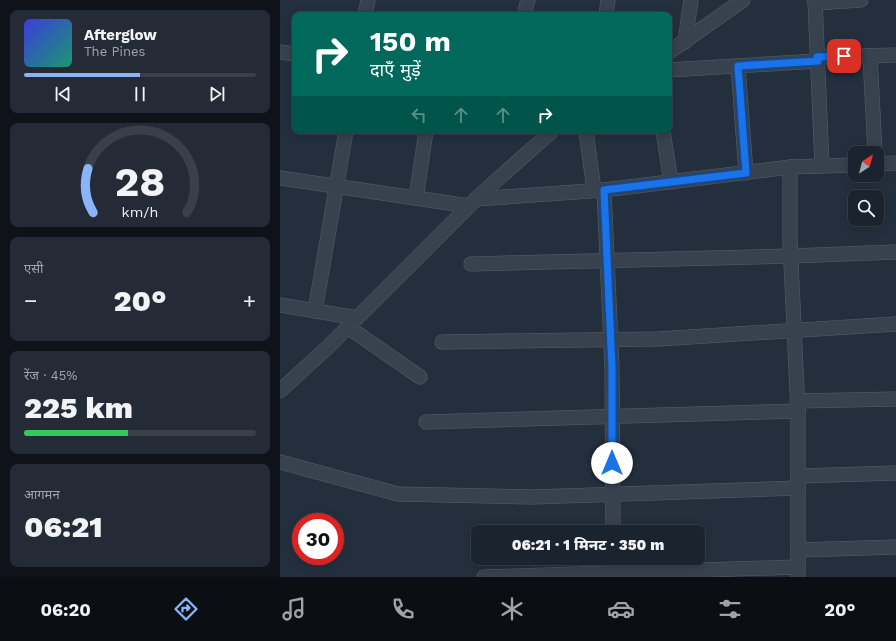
<!DOCTYPE html>
<html lang="hi">
<meta charset="utf-8">
<style>
body{margin:0;font-family:"Work Sans","Noto Sans Devanagari",sans-serif;background:#242b36;color:#f1f3f6;height:100vh;display:flex;flex-direction:column;font-size:15px;white-space:nowrap}
*{box-sizing:border-box;margin:0}
p{font-size:13px;color:#a0a4aa}
.icon{flex:none;width:22px;height:22px;fill:none;stroke:currentColor;stroke-width:2;stroke-linecap:round;stroke-linejoin:round}
.map{position:relative;flex:1;overflow:hidden}
.sheet{display:flex;flex-direction:column;gap:10px;padding:10px;background:#0f1319;width:280px}
.sheet>*{flex:none}
.guide{position:absolute;left:12px;top:12px;width:380px;height:122px;border-radius:8px;box-shadow:0 2px 10px #0003,0 0 0 1px #39404a;background:#00695c;color:#fff;overflow:hidden}
.needle{width:26px;rotate:36deg}
.tools{position:absolute;left:568px;top:146px;display:grid;gap:8px}
.tools a{display:grid;place-items:center;width:36px;height:36px;border-radius:8px;background:#1b232e;box-shadow:0 2px 10px #0003,0 0 0 1px #39404a;font-size:20px}
.speed{position:absolute;left:12px;top:513px;display:flex;gap:8px;font-size:20px;font-weight:700;text-align:center}
.speed>*{display:grid;place-content:center;width:52px;height:52px;border-radius:50%;background:#1b232e;box-shadow:0 2px 10px #0003,0 0 0 1px #39404a;line-height:1}
.speed .limit{border:6px solid #d22;background:#fff;color:#111}
.pin{position:absolute;display:grid;place-items:center;width:34px;height:34px;color:#fff;margin:-17px;border-radius:8px;box-shadow:0 2px 6px #0006}
.me{position:absolute;width:44px;margin:-22px;rotate:0deg;stroke-linejoin:round;filter:drop-shadow(0 0 3px #0008)}
.turn{display:flex;align-items:center;gap:14px;height:84px;padding:0 12px;font-size:18px}
.turn .icon{width:52px;height:52px;stroke-width:2.5}
.turn b{display:block;font-size:28px;line-height:34px}
.lanes{display:flex;align-items:center;height:38px;padding:0 12px;background:#0003;justify-content:center;gap:20px;direction:ltr}
.lanes .off{opacity:.35}
.big{font-size:30px;font-weight:800;line-height:1.1}
.sheet .widget{flex:1;display:flex;flex-direction:column;justify-content:center;gap:6px;min-width:0;padding:0 14px;border-radius:8px;background:#242b36}
.sheet .dial{align-items:center;gap:0}
.dial svg{height:104px;overflow:visible;fill:none;stroke:#39404a;stroke-width:7;stroke-linecap:round;text-anchor:middle}
.dial text{fill:#f1f3f6;stroke:none}
.song{display:flex;align-items:center;gap:12px}
.cover{width:48px;height:48px;border-radius:6px;background:linear-gradient(135deg,hsl(240 70% 55%),hsl(160 70% 35%))}
.played{height:4px;border-radius:2px;background:linear-gradient(90deg,#8ab4f8 50%,#39404a 50%)}
.keys{display:flex;justify-content:space-around;direction:ltr}
.heat{display:flex;justify-content:space-between;align-items:center;font-size:22px;direction:ltr}
.charge{height:6px;border-radius:3px;background:linear-gradient(90deg,#34c759 45%,#39404a 0)}
.trip{position:absolute;left:191px;top:525px;width:234px;height:40px;border-radius:8px;background:#1b232e;box-shadow:0 2px 10px #0003,0 0 0 1px #39404a;font-weight:800;line-height:40px;text-align:center}
.menu{display:flex;height:64px;justify-content:space-around;align-items:center;background:#0b0e12;color:#a0a4aa}
.menu .icon{width:28px;height:28px}
.menu .current{color:#8ab4f8}
.menu b{font-size:18px;color:#f1f3f6}
main{display:flex;flex:1;min-height:0}
.map>svg:first-child{display:block}
.lines{fill:none;stroke-linecap:round;stroke-linejoin:round}
.minor-casing{stroke:#565f6c;stroke-width:15}
.minor{stroke:#38414e;stroke-width:14}
.route-casing{stroke:#114b97;stroke-width:10}
.route{stroke:#1a73e8;stroke-width:7}
</style>
<main>
<section class="sheet">
<div class="widget">
<div class="song"><i class="cover"></i><div><b>Afterglow</b><p>The Pines</p></div></div>
<div class="played"></div>
<div class="keys"><svg class="icon" aria-label="previous" viewBox="0 0 24 24"><path d="M18 5L8 12l10 7zM5 5v14"/></svg><svg class="icon" aria-label="pause" viewBox="0 0 24 24"><path d="M8 5v14M16 5v14"/></svg><svg class="icon" aria-label="next" viewBox="0 0 24 24"><path d="M6 5l10 7-10 7zM19 5v14"/></svg></div>
</div>
<div class="widget dial"><svg viewBox="0 0 100 80">
<path d="M14 69A42 42 0 1 1 86 69"/>
<path d="M14 69A42 42 0 0 1 10 35" stroke="#8ab4f8"/>
<text x="50" y="56" font-size="32" font-weight="700">28</text>
<text x="50" y="72" font-size="11">km/h</text>
</svg></div>
<div class="widget"><p>एसी</p>
<div class="heat"><a>−</a><b class="big">20°</b><a>+</a></div>
</div>
<div class="widget"><p>रेंज · 45%</p><b class="big">225 km</b><div class="charge"></div></div>
<div class="widget"><p>आगमन</p><b class="big">06:21</b></div>
</section>
<div class="map">
<svg width="616" height="577" viewBox="0 0 616 577">
<rect width="100%" height="100%" fill="#242f3e"/>
<g class="lines">
<defs>
<g id="minor">
<polyline points="535,0 542,166"/>
<polyline points="535,3 581,0"/>
<polyline points="85,15 88,0"/>
<polyline points="244,15 248,0"/>
<polyline points="326,15 328,0"/>
<polyline points="405,42 411,0"/>
<polyline points="0,52 15,54"/>
<polyline points="389,52 463,0"/>
<polyline points="590,56 595,153"/>
<polyline points="537,57 616,55"/>
<polyline points="458,66 466,173"/>
<polyline points="389,70 538,61"/>
<polyline points="306,131 314,190"/>
<polyline points="383,131 391,182"/>
<polyline points="597,164 616,163"/>
<polyline points="510,167 510,242 518,411 518,577"/>
<polyline points="0,178 189,206"/>
<polyline points="324,190 332,368 333,532"/>
<polyline points="136,198 146,131"/>
<polyline points="196,199 324,190 510,167 575,165"/>
<polyline points="191,264 511,256 616,252"/>
<polyline points="0,305 77,318"/>
<polyline points="35,311 66,131"/>
<polyline points="68,327 140,377"/>
<polyline points="162,342 378,339 616,324"/>
<polyline points="0,391 48,347 200,195 272,131"/>
<polyline points="517,401 616,399"/>
<polyline points="146,422 518,411"/>
<polyline points="0,462 118,494 253,497 518,488"/>
<polyline points="518,476 616,473"/>
<polyline points="518,550 616,547"/>
<polyline points="333,558 333,577"/>
<polyline points="204,577 518,567"/>
</g>
</defs>
<!-- minor casing -->
<use href="#minor" class="minor-casing"/>
<!-- minor -->
<use href="#minor" class="minor"/>
</g>
<g class="lines">
<defs>
<polyline id="route" points="332,463 332,368 324,190 466,173 458,66 538,61 537,57 564,56"/>
</defs>
<!-- route casing -->
<use href="#route" class="route-casing"/>
<!-- route -->
<use href="#route" class="route"/>
</g>
</svg>
<div class="tools">
<a><svg class="needle" viewBox="-14 -14 28 28"><path d="M0-13l5 13h-10z" fill="#e53935"/><path d="M0 13l5-13h-10z" fill="#a0a4aa"/></svg></a>
<a><svg class="icon" aria-label="search" viewBox="0 0 24 24"><circle cx="10" cy="10" r="6"/><path d="M15 15l6 6"/></svg></a>
</div>
<div class="speed"><div class="limit">30</div></div>
<div class="pin" style="left:564px;top:56px;background:#d93025"><svg class="icon" aria-label="arrive" viewBox="0 0 24 24"><path d="M6 21V4h12l-3 4 3 4H6"/></svg></div>
<svg class="me" style="left:332px;top:463px" viewBox="-20 -20 40 40"><circle r="19" fill="#fff"/><path d="M0-13L10 11 0 6-10 11z" fill="#1a73e8"/></svg>
<div class="trip">06:21 · 1 मिनट · 350 m</div>
<div class="guide">
<div class="turn"><svg class="icon" aria-label="right" viewBox="0 0 24 24"><path d="M7 20v-9h11M14 6l5 5-5 5"/></svg><div><b>150 m</b>दाएँ मुड़ें</div></div>
<div class="lanes"><svg class="icon off" aria-label="left" viewBox="0 0 24 24"><path d="M17 20v-9H6M10 6l-5 5 5 5"/></svg><svg class="icon off" aria-label="ahead" viewBox="0 0 24 24"><path d="M12 20V5M6 11l6-6 6 6"/></svg><svg class="icon off" aria-label="ahead" viewBox="0 0 24 24"><path d="M12 20V5M6 11l6-6 6 6"/></svg><svg class="icon" aria-label="right" viewBox="0 0 24 24"><path d="M7 20v-9h11M14 6l5 5-5 5"/></svg></div>
</div>
</div>
</main>
<nav class="menu">
<b>06:20</b>
<svg class="icon current" aria-label="directions" viewBox="0 0 24 24"><path d="M12 3l9 9-9 9-9-9zM9 14v-3h6M13 9l2 2-2 2"/></svg>
<svg class="icon" aria-label="music" viewBox="0 0 24 24"><path d="M9 18V5l10-2v13"/><circle cx="6" cy="18" r="3"/><circle cx="16" cy="16" r="3"/></svg>
<svg class="icon" aria-label="phone" viewBox="0 0 24 24"><path d="M5 4h4l2 5-3 2q2 4 5 5l2-3 5 2v4C11 20 4 13 5 4z"/></svg>
<svg class="icon" aria-label="climate" viewBox="0 0 24 24"><path d="M12 3v18M4 7l16 10M4 17L20 7"/></svg>
<svg class="icon" aria-label="car" viewBox="0 0 24 24"><path d="M5 17H2v-5l4-1 3-4h7l3 4 3 1v5h-3M9 17h6M6 11h13"/><circle cx="7" cy="17" r="2"/><circle cx="17" cy="17" r="2"/></svg>
<svg class="icon" aria-label="filters" viewBox="0 0 24 24"><path d="M4 7h16M4 17h16"/><circle cx="9" cy="7" r="2"/><circle cx="15" cy="17" r="2"/></svg>
<b>20°</b>
</nav>
